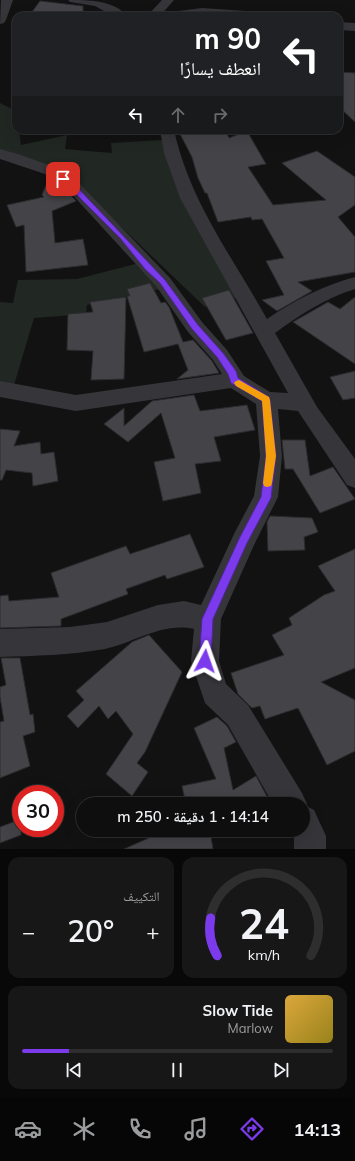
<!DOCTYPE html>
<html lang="ar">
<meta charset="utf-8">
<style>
body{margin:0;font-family:Mulish,"Noto Naskh Arabic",sans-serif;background:#171717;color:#f1f3f6;direction:rtl;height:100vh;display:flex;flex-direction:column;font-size:15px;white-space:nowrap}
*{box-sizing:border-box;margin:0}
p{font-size:13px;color:#9b9c9e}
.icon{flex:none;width:22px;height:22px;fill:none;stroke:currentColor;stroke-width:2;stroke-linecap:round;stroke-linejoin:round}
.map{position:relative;height:849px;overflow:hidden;direction:ltr}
.side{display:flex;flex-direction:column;gap:8px;padding:8px;background:#080808;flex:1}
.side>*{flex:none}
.guide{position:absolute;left:12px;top:12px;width:331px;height:122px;border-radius:12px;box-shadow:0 4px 16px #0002,0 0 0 1px #2e2e2e;direction:rtl;background:#202124;color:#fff;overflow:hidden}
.speed{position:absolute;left:12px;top:785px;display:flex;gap:8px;font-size:20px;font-weight:700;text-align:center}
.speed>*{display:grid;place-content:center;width:52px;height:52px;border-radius:50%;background:#0e0e0e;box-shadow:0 4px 16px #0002,0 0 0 1px #2e2e2e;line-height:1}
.speed .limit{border:6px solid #d22;background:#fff;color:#111}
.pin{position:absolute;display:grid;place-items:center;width:34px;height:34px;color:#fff;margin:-17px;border-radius:8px;box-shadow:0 2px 6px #0006}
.me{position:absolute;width:44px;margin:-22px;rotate:4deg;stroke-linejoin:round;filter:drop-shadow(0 0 3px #0008)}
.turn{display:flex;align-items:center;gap:14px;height:84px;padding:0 16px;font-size:18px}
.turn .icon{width:52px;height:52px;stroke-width:2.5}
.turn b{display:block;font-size:28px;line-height:34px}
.lanes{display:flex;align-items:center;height:38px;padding:0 16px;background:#0003;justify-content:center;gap:20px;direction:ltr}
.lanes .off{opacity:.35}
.big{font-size:30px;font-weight:600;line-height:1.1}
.side .tile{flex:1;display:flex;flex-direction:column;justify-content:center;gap:6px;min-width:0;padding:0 14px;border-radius:12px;background:#171717}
.side .dial{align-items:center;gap:0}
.dial svg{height:104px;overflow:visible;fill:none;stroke:#2e2e2e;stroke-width:7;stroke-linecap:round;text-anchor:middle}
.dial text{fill:#f1f3f6;stroke:none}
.song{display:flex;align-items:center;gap:12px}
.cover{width:48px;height:48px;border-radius:6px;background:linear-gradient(135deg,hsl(40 70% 55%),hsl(50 70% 35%))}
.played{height:4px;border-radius:2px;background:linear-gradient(90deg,#7c3aed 15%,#2e2e2e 15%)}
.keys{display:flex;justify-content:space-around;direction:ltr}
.heat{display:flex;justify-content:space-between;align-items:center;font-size:22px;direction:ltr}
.side .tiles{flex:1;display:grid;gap:8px;grid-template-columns:1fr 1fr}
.tile:last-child{grid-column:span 2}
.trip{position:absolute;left:76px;top:797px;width:234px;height:40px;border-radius:20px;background:#0e0e0e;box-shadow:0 4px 16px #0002,0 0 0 1px #2e2e2e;font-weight:600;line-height:40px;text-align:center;direction:rtl}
.tabs{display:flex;height:64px;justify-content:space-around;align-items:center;background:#060606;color:#9b9c9e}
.tabs .icon{width:28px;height:28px}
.tabs .active{color:#7c3aed}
.tabs b{font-size:18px;color:#f1f3f6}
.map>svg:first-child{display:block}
.green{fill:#212722}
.building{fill:#444448;stroke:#2c2c2f}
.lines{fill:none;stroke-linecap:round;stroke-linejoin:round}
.minor{fill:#35353a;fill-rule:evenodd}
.route{fill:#7c3aed;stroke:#51269a}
.slow{fill:#f59e0b}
</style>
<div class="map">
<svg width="355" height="849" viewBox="0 0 355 849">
<rect width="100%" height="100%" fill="#121213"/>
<!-- green -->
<g class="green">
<polygon points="0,103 16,111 16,130 19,130 21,145 67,135 65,149 112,153 111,143 163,140 239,297 205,307 68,176 54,167 0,155"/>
<polygon points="139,263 160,289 87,305 86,314 34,318 14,385 0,384 0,302 13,303 18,280 77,279"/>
</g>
<!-- building -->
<g class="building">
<polygon points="40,1 83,6 83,16 29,16"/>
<polygon points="339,72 355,73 355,122 339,107"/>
<polygon points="178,130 225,130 229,138 247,131 266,164 248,167 273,205 326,200 282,163 317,151 355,177 355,205 338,217 355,237 355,272 298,282 312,291 277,311 262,300 284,295 266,261 284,258 262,219 252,220 251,217 218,222 207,193 205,193 198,178 192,157"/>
<polygon points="48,180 62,193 67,191 76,201 52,211 55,243 83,239 88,265 26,272 24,225 16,227 7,205 44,197 42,195"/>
<polygon points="150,283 161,303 165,302 169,307 183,342 193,340 212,361 219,373 177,379 188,370 178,344 144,352 127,296 130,296 127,289"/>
<polygon points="229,290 253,333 226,340 202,298"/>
<polygon points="126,297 124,379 91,380 93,351 67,350 68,314 93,312 90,302"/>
<polygon points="355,297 355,364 293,322 328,302 340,309"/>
<polygon points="355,371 355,398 343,400 330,377"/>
<polygon points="194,395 200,411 247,405 255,430 214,437 221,461 195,464 201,493 163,501 154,462 175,458 161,413 128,442 104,424 124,408 124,426 152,401"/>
<polygon points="0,429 20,431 14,446 40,442 41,454 54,452 58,481 33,486 32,473 6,470 2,480 0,480"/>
<polygon points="282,440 305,440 310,476 333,467 355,499 320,513 293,469 285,469"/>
<polygon points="270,516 312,518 318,532 304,537 305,550 268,551 267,522"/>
<polygon points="190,534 204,567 167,579 165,575 126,589 128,594 61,619 61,626 0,628 0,596 8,595 9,601 59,597 51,573 126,546 130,554"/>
<polygon points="355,549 355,668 321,682 355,700 355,751 327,765 298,708 265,719 260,706 252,708 238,694 231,673 284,655 272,635 292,625 289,618 324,595 335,591 318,566"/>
<polygon points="149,635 182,672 145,752 137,763 148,772 132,796 106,774 133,734 116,711 108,719 99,706 78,728 67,716 84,700 76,691 132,642"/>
<polygon points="1,658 20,658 30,715 33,714 35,732 23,736 30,766 0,778 0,722 4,721 0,697 0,687 6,685"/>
<polygon points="217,717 227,726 236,742 224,748 233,790 256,776 271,804 186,804 182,786 216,779 194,728"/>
<polygon points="21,819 21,835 0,843 0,827"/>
<polygon points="160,830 236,830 211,837 213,849 124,849 160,833"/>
</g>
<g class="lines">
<!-- minor -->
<g class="minor">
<polygon points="1,0 13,0 6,20 4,23 0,24"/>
<path d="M68,0C88,0 114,0 127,16H113L95,6L70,2Z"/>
<polygon points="162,0 174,0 160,16 147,16"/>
<polygon points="202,8 261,12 265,13 267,16 165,16 167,13 171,12"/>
<polygon points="339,22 355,23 355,31 339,30"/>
<path d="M160,130H174C190,202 232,256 267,319C295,300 322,286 355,277V289C325,298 300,315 275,333L317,407L355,459V488L347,485L298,411L278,409L282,456L278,497L254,545L221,619L219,661L226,684L248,705L302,793L307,804L306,806L314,810L326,836V849H294V837L291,830H303V804H273L228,725L205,703L191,661L194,629C162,622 134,643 105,649C70,655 35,656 0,657V629L70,627L107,622L158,605L184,601L201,605L235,532L254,496L260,456L256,404L231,388L76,411L0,397V381L76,395L222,374L213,360L188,332L156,286L68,190L45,174L0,159V149L18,154L57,168L80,184L170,278L202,322L227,350L244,376L270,392L288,393L180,198L164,153Z"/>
</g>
</g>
<!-- route -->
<polygon class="route" points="61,177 66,177 76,186 165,280 198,325 223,353 236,371 238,378 269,397 270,400 276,456 271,498 247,543 213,619 211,661 209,665 205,667 201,665 199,661 202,619 240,537 261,497 266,456 262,401 231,383 228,374 217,357 192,329 160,283 145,269 120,238 71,189 61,180"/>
<!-- slow -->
<polygon class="slow" points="239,380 269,397 270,400 276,456 272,483 271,486 267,487 264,486 263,483 266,456 262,401 236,386 234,383 236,381"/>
</svg>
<div class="speed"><div class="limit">30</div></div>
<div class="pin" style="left:63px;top:179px;background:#d93025"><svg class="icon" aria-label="arrive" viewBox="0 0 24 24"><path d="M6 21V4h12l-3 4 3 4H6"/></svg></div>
<svg class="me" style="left:205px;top:661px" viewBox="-20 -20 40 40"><path d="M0-17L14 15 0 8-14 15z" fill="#7c3aed" stroke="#fff" stroke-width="4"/></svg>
<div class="trip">14:14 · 1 دقيقة · 250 m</div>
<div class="guide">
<div class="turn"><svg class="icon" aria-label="left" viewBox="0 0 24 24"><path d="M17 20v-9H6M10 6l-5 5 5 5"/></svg><div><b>90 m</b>انعطف يسارًا</div></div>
<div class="lanes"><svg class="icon" aria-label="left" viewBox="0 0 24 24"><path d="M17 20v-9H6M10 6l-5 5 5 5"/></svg><svg class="icon off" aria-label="ahead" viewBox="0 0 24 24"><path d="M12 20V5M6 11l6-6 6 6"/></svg><svg class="icon off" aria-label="right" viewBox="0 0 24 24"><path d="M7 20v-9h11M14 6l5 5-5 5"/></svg></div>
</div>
</div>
<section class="side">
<div class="tiles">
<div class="tile dial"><svg viewBox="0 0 100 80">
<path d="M14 69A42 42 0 1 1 86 69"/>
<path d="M14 69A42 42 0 0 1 9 40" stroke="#7c3aed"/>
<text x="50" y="56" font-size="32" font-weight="700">24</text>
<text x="50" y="72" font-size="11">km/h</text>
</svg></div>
<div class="tile"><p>التكييف</p>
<div class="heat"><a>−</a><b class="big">20°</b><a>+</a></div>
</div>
<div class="tile">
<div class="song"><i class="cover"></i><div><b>Slow Tide</b><p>Marlow</p></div></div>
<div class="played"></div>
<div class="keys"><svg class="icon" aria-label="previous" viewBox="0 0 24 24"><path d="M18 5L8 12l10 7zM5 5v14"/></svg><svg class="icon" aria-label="pause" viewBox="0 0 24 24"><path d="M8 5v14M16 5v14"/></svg><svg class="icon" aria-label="next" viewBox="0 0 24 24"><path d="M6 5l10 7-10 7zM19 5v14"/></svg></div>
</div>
</div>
</section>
<nav class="tabs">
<b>14:13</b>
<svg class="icon active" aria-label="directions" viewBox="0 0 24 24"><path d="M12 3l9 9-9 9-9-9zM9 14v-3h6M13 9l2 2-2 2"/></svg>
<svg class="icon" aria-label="music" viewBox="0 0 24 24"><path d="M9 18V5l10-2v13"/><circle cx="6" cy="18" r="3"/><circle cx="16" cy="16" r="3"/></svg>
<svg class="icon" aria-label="phone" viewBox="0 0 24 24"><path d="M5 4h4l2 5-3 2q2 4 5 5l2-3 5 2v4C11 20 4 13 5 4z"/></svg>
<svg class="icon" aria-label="climate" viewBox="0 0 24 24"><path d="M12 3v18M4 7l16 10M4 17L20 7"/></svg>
<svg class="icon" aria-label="car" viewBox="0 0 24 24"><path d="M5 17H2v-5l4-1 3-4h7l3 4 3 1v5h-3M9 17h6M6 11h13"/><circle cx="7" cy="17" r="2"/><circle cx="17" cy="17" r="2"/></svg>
</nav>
